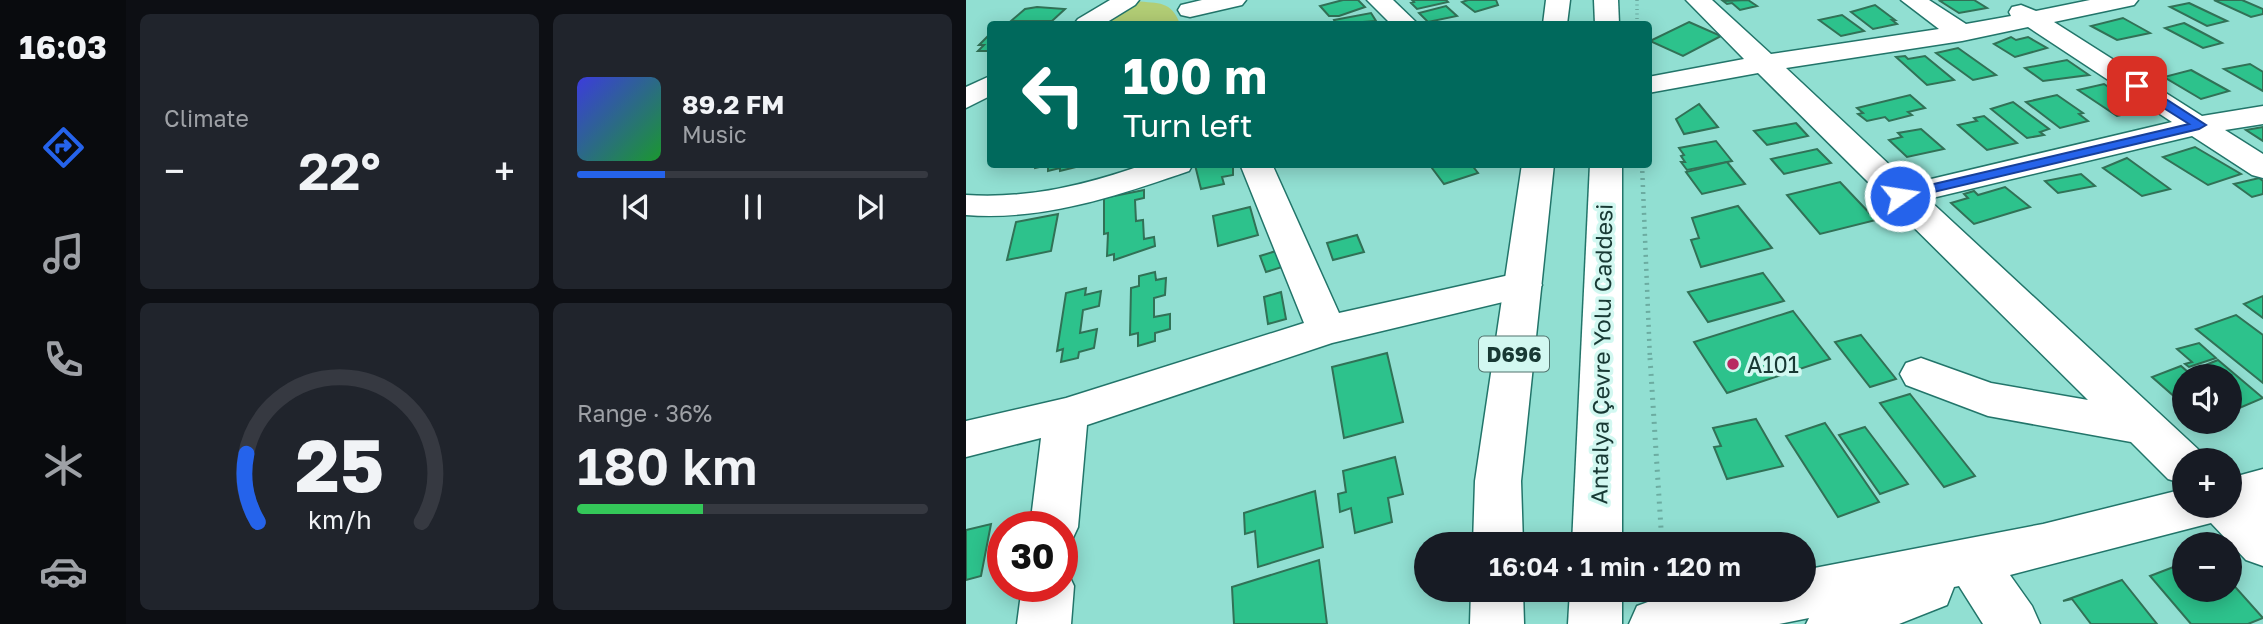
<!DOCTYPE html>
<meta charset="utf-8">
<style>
body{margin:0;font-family:"Golos Text",sans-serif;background:#20242c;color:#f1f3f6;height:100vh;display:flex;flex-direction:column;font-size:26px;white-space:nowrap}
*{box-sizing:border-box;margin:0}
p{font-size:23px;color:#9ea1a6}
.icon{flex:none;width:38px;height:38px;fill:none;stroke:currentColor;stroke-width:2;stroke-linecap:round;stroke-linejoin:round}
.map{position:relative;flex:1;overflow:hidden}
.details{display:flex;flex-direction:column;gap:14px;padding:14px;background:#0d0f14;width:840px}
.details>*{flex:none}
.hud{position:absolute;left:21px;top:21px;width:665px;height:147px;border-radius:7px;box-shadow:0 4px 18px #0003;background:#00695c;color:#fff;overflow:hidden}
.buttons{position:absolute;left:1206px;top:364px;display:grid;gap:14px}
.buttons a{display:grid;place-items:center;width:70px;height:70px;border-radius:50%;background:#171b24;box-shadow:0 4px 18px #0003;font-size:35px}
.speed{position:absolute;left:21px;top:511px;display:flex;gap:14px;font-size:35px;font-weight:700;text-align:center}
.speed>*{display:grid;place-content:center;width:91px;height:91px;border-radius:50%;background:#171b24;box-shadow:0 4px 18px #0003;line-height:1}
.speed .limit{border:10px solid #d22;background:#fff;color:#111}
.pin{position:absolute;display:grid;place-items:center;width:60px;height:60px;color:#fff;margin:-30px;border-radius:14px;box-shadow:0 4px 10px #0006}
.me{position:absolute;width:77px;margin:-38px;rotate:77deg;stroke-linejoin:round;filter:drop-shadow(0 0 5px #0008)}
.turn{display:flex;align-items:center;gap:24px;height:147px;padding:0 21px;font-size:32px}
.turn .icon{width:91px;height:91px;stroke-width:2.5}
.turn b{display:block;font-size:49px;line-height:60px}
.big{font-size:52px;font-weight:600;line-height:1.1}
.details .widget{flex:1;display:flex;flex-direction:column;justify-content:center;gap:10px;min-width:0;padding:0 24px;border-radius:10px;background:#20242c}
.details .dial{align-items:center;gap:0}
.dial svg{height:182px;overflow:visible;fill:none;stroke:#363941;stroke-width:7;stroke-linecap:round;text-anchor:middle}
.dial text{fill:#f1f3f6;stroke:none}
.song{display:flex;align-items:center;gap:21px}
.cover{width:84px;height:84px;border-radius:10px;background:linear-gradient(135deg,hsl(240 70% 55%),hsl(130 70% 35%))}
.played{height:7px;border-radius:4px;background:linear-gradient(90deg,#2563eb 25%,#363941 25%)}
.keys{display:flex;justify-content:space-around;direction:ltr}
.heat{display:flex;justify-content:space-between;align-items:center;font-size:38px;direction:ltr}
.charge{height:10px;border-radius:5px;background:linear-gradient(90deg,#34c759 36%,#363941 0)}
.details .tiles{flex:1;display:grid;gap:14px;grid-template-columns:repeat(2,1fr)}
.trip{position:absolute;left:448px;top:532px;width:402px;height:70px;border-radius:35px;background:#171b24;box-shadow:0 4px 18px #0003;font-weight:600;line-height:70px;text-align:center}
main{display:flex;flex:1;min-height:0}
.dock{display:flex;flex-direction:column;width:126px;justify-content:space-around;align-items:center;background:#090b0e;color:#9ea1a6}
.dock .icon{width:49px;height:49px}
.dock .current{color:#2563eb}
.dock b{font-size:32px;color:#f1f3f6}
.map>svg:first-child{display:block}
.green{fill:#b2cd75}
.building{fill:#2dc28c;stroke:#317156;stroke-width:2}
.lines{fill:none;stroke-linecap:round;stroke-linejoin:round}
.minor-casing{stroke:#22756a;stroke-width:3}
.highway-casing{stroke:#22756a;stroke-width:3}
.path-far2{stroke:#6caca1;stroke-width:3.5;stroke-dasharray:1 3.5;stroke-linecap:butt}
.path-far1{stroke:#6caca1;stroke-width:4.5;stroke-dasharray:2 5;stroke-linecap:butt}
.path{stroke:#6caca1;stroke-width:5;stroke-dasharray:2 6;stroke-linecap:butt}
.minor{fill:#fff;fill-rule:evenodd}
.highway{fill:#fff;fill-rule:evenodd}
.route{fill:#2563eb;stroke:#184099;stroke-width:2}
.poi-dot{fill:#b82b61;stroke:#d2f8f1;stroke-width:2.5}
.labels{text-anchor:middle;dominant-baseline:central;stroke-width:7;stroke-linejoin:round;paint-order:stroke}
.shield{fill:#d2f8f1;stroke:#50726d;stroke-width:2}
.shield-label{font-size:21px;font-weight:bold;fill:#183934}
.street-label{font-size:23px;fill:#183934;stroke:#d2f8f1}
.poi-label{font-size:23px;fill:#183934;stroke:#d2f8f1;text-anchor:start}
</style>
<main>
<nav class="dock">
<b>16:03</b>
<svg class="icon current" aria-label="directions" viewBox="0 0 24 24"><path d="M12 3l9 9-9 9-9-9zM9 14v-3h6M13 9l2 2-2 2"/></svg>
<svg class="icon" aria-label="music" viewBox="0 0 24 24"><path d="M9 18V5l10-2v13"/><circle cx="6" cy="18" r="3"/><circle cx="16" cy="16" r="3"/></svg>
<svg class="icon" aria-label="phone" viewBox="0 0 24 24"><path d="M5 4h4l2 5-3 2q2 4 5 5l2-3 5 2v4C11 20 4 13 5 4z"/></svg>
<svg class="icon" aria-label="climate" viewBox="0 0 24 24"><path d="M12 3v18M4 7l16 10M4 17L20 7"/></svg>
<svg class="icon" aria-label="car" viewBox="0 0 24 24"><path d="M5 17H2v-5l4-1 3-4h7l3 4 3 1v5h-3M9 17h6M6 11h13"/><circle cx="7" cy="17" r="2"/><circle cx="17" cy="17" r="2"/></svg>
</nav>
<section class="details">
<div class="tiles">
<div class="widget"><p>Climate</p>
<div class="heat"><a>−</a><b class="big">22°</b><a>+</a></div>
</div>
<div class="widget">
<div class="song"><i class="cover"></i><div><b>89.2 FM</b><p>Music</p></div></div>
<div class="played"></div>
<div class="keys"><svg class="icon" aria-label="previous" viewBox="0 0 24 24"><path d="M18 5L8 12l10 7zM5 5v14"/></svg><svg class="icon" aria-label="pause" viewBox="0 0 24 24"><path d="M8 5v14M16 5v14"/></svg><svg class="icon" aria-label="next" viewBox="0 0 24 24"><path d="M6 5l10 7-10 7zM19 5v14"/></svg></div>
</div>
<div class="widget dial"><svg viewBox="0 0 100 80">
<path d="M14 69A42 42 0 1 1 86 69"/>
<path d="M14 69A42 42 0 0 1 9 39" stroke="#2563eb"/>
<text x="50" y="56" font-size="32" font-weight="700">25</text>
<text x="50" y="72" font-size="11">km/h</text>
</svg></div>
<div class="widget"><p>Range · 36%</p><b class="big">180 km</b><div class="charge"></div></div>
</div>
</section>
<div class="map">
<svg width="1297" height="624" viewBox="0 0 1297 624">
<rect width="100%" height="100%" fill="#91dfd2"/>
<!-- green -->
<path class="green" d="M170,1C193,4 205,0 214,24H133Z"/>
<!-- building -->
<g class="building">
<polygon points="377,0 392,0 399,7 373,16 363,16 354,6"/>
<polygon points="446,0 480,0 482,2 451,9 445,3 448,2"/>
<polygon points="502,0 530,0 532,5 509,12 496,2"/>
<polygon points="782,0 791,6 774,10 766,3 761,4 757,1"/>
<polygon points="978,0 1008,0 1021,8 993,13 974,1"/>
<polygon points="1248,0 1276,0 1297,9 1297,14 1285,17"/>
<polygon points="1223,3 1261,21 1241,26 1204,7"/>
<polygon points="909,5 929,20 926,20 931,24 907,29 885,12"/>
<polygon points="480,6 491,16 462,22 453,13"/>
<polygon points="71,7 99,9 86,21 45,21 59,9"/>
<polygon points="405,13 410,21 370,24 368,20"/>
<polygon points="876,15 898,31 875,36 853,20"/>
<polygon points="1157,18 1184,33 1151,40 1125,26"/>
<polygon points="723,22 755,36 717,56 684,41"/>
<polygon points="1218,23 1256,43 1237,48 1199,28"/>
<polygon points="24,34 24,51 12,51 18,45 13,45"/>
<polygon points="1045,37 1050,40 1062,37 1081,48 1049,57 1028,44"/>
<polygon points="992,48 1030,75 1007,80 970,53"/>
<polygon points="939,56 942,59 959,56 988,80 961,85 930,57"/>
<polygon points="1101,60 1123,75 1077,81 1059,68"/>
<polygon points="1284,64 1297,72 1297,91 1258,69"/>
<polygon points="1225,70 1263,91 1235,99 1198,77"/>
<polygon points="1138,84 1177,110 1151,116 1112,90"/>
<polygon points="944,95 959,108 942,112 946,115 923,121 919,117 901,121 892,114 897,113 891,108"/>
<polygon points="1091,95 1117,113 1113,114 1122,121 1094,128 1060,102"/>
<polygon points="1047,102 1083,129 1074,132 1078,135 1061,138 1025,109"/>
<polygon points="733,104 752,127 718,134 710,119"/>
<polygon points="1018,116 1051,143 1021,150 992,125 1011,121 1008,118"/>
<polygon points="830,123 842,136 801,145 788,131"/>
<polygon points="1297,127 1297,141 1280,130"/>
<polygon points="955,129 978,149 941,157 923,140 936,137 932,133"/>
<polygon points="750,141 766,161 721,170 715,162 719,162 715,156 718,155 713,148"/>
<polygon points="1229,147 1275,174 1242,185 1197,157"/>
<polygon points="851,149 865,163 818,174 805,159"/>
<polygon points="1161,158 1204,189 1176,196 1137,168"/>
<polygon points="761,162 779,184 736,194 720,172"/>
<polygon points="68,164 122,164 94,171 94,168 82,171 82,165 69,168"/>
<polygon points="267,164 267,175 256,177 258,184 235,189 229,165"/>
<polygon points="463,164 505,164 512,173 478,184"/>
<polygon points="1115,174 1129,186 1092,193 1079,181"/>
<polygon points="1293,178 1297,181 1297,194 1286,197 1268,184"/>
<polygon points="874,182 910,220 854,234 821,195"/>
<polygon points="1039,187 1064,207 1008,224 985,203 1002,198 998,194 1008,191 1012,195"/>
<polygon points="178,190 178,198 169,200 170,221 177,220 178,239 188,237 189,246 148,260 148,254 141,256 142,233 138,234 138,198"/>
<polygon points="772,206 806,248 735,267 725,240 733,238 726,218"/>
<polygon points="284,207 292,235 252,246 247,216"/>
<polygon points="92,214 85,251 41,260 50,222"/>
<polygon points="391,235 398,252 367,260 361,243"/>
<polygon points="313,250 319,266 300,272 294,256"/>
<polygon points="189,272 190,280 200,278 199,295 188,298 188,317 204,314 204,329 189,333 189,341 172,346 172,333 164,335 165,288 173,286 173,276"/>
<polygon points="797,273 818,301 742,322 722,292"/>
<polygon points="120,288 119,295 135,291 133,306 117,310 114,333 131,329 128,348 113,352 112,358 95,362 97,349 91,351 100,293"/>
<polygon points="315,292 320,319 302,324 298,297"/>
<polygon points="1297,296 1297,318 1278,304"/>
<polygon points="827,311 864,359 761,393 728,342"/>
<polygon points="1270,315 1297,335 1297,383 1230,329"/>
<polygon points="895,335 930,379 904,387 869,342"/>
<polygon points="1233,343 1250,358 1223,367 1219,364 1226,362 1211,349"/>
<polygon points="421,353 437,422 378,438 366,367"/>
<polygon points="1252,360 1297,398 1264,412 1264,376 1218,376 1218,405 1186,377 1215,366 1222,372"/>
<polygon points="944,394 1009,476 978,487 914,403"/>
<polygon points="790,419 817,466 761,479 748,447 755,446 747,428"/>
<polygon points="859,423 913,502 872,517 820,436"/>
<polygon points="899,427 942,484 914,494 873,435"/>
<polygon points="429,457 437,494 422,498 426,522 389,533 385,508 374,512 372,494 380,492 377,471"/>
<polygon points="349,491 357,547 292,567 289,531 279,534 278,513"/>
<polygon points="25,524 15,576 0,580 0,530"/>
<polygon points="353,560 361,624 268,624 266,587"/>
<polygon points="1218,563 1218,590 1264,590 1264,581 1297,618 1282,624 1225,624 1184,576"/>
<polygon points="1156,580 1191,624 1125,624 1106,599 1097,601"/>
</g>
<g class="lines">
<defs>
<g id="minor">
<polygon points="144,0 173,0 169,5 138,24 108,24 112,19"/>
<polygon points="236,0 280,0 276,5 224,17 215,15 212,10 215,5"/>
<polygon points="401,0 427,0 452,24 425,24"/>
<path d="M720,0H746L805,54L973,29L935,0H963L1000,24L1045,16L1043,12L1046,7L1055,5L1070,11L1124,0H1172L1168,5L1088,22L1236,116L1297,106V124L1259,130L1297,154V178L1286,175L1226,136L962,199L1234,451L1238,460H1218V484L1202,479L1165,442L1022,416L940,385L934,374L940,363L955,358L1025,383L1122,400L792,73L682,93V77L778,59ZM1062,27L1206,122L944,184L820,68L996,41Z"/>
<polygon points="24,76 24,96 0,108 0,87"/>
<path d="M180,164H227L223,171C150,196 78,221 0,215V195C63,199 120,185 180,164Z"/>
<polygon points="274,164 306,164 373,313 557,272 570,276 576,285 570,294 366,343 121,425 112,527 105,542 96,546 96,527 64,527 75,438 0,457 0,421 100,398 338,323"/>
<path d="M1297,469V566L1280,560L1245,523L1044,575L1066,606L1074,624H1017L993,586L988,587L981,605L933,624H840L843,618L813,624H663L671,606C724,584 782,590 838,590V570L1077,524L1218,489V506H1264V478Z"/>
<polygon points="96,567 100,569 108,586 105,624 51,624 56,586 96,586"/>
</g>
<g id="highway">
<polygon points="580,0 604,0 601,24 577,24"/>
<polygon points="628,0 652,0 653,24 629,24"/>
<polygon points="556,164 588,164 555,481 557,544 507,544 509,481"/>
<polygon points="624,164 656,164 656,544 606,544"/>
<polygon points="505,590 557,590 558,624 504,624"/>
<polygon points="604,590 656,590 656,624 602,624"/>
</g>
</defs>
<!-- minor casing -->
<use href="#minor" class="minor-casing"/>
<!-- highway casing -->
<use href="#highway" class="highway-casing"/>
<!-- path-far2 -->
<polyline class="path-far2" points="671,0 671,24"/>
<!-- path-far1 -->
<polyline class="path-far1" points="676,164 684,360"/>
<!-- path -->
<polyline class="path" points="684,358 696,544"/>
<!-- minor -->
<use href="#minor" class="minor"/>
<!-- highway -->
<use href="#highway" class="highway"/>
</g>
<!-- route -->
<polygon class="route" points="1166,83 1175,83 1240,125 1233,129 934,200 928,196 934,192 1223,124 1166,88"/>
<!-- markers -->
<circle class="poi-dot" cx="767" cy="364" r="7"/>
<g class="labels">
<!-- shield labels -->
<rect class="shield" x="513" y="336.5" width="70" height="35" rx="5"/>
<g class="shield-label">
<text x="548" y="354">D696</text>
</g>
<!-- street labels -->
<g class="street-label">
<text transform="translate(635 354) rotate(-89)">Antalya Çevre Yolu Caddesi</text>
</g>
<!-- poi labels -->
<g class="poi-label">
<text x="781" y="364">A101</text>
</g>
</g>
</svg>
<div class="buttons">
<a><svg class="icon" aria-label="sound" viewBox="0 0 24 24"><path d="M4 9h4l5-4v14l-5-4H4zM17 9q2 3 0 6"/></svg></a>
<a>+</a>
<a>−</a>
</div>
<div class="speed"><div class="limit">30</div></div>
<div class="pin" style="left:1171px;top:86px;background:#d93025"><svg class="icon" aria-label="arrive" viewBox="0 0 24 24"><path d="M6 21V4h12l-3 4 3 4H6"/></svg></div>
<svg class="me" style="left:934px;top:196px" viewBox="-20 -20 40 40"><circle r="17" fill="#2563eb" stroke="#fff" stroke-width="3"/><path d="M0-11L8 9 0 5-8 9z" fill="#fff"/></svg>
<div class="trip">16:04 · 1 min · 120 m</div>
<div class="hud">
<div class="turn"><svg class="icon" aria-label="left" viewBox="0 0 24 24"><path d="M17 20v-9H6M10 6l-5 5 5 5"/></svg><div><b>100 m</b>Turn left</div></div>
</div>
</div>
</main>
